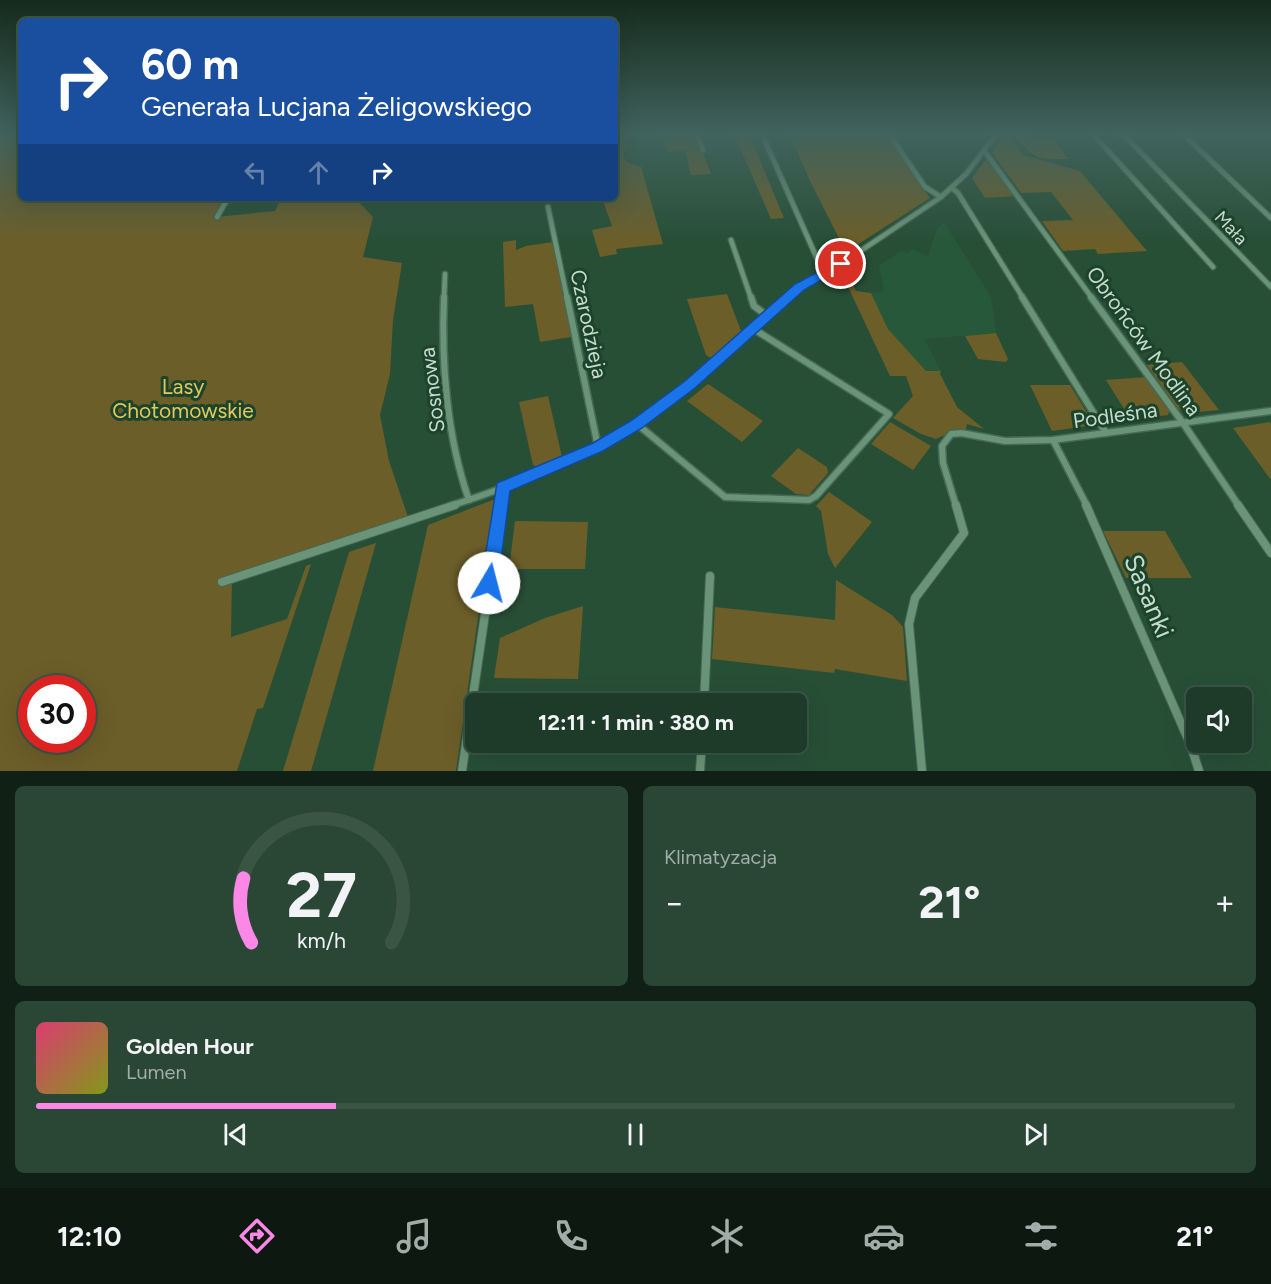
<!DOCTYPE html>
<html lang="pl">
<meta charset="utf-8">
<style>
body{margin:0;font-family:Figtree,sans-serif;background:#2a4634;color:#f1f3f6;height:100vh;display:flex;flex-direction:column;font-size:22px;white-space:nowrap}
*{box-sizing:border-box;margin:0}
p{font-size:20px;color:#a0ada8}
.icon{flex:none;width:33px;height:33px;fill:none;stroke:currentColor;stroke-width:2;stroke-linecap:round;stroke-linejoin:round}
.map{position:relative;height:771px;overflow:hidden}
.sheet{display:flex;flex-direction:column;gap:15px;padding:15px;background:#102016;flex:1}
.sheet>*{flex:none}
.hud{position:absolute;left:18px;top:18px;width:600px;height:183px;border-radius:9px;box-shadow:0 6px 24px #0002,0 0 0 2px #3b5545;background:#1a4fa0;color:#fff;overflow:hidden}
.buttons{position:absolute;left:1186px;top:687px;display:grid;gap:12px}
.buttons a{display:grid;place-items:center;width:66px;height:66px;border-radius:9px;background:#1d3b28;box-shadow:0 6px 24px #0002,0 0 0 2px #3b5545;font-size:30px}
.speed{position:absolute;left:18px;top:675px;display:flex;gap:12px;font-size:30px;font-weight:700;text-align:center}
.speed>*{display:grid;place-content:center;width:78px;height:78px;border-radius:50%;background:#1d3b28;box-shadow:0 6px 24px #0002,0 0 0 2px #3b5545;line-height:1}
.speed .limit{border:9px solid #d22;background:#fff;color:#111}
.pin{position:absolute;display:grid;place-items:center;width:51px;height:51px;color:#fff;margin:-26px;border:3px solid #fff;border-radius:50%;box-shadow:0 2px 6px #0007}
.me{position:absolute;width:66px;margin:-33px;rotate:8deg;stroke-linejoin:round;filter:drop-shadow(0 0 4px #0008)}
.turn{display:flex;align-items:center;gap:21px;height:126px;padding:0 24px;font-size:27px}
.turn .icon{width:78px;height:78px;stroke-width:2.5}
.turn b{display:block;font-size:42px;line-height:51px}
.lanes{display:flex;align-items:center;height:57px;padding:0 24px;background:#0003;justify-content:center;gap:30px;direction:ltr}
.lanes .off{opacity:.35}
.big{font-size:45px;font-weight:700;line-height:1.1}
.sheet .card{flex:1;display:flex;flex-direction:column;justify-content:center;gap:9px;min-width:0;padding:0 21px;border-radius:9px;background:#2a4634}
.sheet .dial{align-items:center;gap:0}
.dial svg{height:156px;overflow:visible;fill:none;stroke:#3b5545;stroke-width:7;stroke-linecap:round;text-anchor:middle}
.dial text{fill:#f1f3f6;stroke:none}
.song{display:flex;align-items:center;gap:18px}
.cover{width:72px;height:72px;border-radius:9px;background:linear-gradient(135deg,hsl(340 70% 55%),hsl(70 70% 35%))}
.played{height:6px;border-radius:3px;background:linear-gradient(90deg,#fb87e6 25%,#3b5545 25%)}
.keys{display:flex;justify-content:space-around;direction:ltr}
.heat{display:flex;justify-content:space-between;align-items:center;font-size:33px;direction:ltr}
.sheet .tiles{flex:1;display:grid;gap:15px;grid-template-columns:1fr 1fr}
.card:last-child{grid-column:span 2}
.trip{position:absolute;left:465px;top:693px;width:342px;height:60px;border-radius:9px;background:#1d3b28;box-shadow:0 6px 24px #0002,0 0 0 2px #3b5545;font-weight:700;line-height:60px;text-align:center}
.dock{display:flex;height:96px;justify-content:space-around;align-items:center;background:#0c1810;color:#a0ada8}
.dock .icon{width:42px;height:42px}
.dock .current{color:#fb87e6}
.dock b{font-size:27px;color:#f1f3f6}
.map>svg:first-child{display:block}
.built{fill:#28583a}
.green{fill:#6c5e29;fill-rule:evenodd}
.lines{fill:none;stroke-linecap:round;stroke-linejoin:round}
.minor-far2-casing{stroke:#466955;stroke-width:7}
.minor-far1-casing{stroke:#466955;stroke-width:9}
.minor-casing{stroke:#466955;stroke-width:10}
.minor-far2{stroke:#6a9478;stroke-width:4.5}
.minor-far1{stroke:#6a9478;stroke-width:6}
.minor{stroke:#6a9478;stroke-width:8}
.route{fill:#1a73e8;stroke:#114b97;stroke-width:1.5}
.labels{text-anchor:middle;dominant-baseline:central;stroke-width:6;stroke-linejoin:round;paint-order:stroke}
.far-street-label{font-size:18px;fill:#c6dbcc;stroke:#1c442b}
.street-label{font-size:21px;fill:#c6dbcc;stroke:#1c442b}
.park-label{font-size:21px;fill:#e3c75f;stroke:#1c442b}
.near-street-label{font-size:26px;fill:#c6dbcc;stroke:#1c442b}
</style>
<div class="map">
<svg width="1271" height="771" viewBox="0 0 1271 771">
<rect width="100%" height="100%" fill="#274f36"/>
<!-- built -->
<polygon class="built" points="944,222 991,297 996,333 924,339 941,371 926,371 888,329 871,293 882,292 884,290 879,266 901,251 908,253 912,249 928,256 937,229"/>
<!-- green -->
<g class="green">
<path d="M0,134H21V198H225L215,217L275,211L281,198H355L373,217L363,257L402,263L393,320L390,374L380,415L389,461L408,517L232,575L231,637L287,619L306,566L311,564L263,708L257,709L237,771H0ZM32,688H82V740H32Z"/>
<polygon points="615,134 630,134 623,156 627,162 641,167 663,244 616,249 617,254 600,257 592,230 612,226 602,198 615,198"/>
<polygon points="662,134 696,134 711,174 691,175 685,151 667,152"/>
<polygon points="734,134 749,134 784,218 771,219"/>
<polygon points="789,134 886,134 930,198 846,252 812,185"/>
<polygon points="1004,134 1007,134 1023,155 1080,171 1147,251 1098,254 1095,249 1063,251 1042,221 1073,220 1051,192 1021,193 992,153"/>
<path d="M1014,134H1026L1033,141L1054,140L1069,159C1038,159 1033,160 1014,134Z"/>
<polygon points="988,157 1017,196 985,198 972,178"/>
<polygon points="516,240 516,250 526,246 553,242 571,337 540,342 533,304 505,307 503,242"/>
<polygon points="845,268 856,291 871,293 888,329 926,371 941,371 940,374 957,407 984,429 967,424 966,429 955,430 936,439 921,434 893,418 913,396 906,376 890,376 840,270"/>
<polygon points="727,294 741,331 711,358 706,355 687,299"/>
<polygon points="996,333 1008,359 1006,362 978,359 965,336"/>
<polygon points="1182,362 1219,410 1188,413 1178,409 1147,365"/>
<polygon points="1147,377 1170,408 1168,415 1131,420 1106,380"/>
<polygon points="708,384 763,421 742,442 687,401"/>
<polygon points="1030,385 1070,385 1092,421 1088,426 1052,431"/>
<polygon points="548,396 562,457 538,467 533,465 519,402"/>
<polygon points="890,422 931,446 913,470 871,444"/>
<polygon points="1270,422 1271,425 1271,480 1233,428"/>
<polygon points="798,448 827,467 828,473 809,495 796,494 771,476"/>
<polygon points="829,492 872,522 835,568 828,554 821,511 816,506"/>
<polygon points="495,499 456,771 373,771 428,525"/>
<polygon points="515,521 588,522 585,569 509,569"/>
<polygon points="1103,531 1165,531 1192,578 1126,578"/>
<polygon points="376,543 311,771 283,771 349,552"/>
<polygon points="836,580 892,615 903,627 907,681 835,669 834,673 712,659 715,607 835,620"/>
<polygon points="583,606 578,679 494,678 500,638 545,618"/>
</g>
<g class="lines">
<defs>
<g id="minor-far2">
<polyline points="697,134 703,150"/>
<polyline points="762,134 819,263 827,270"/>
<polyline points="889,134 925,187 941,197"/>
<polyline points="1093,134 1213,267"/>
<polyline points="1123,134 1271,287"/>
<polyline points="1183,134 1271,218"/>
<polyline points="985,152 1092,298"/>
<polyline points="952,188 958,193 1023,298"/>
<polyline points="548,207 567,298"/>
<polyline points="217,217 228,198"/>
<polyline points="731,240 751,298"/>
<polyline points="444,298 445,274"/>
<polyline points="786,298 807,281 841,264 941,197 967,173 996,134"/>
</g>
<g id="minor-far1">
<path d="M444,297C441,362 447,438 469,500"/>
<polyline points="567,297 598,447"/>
<polyline points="751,297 754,306 766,315"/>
<polyline points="1022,297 1106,433"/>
<polyline points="1091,297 1183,423 1239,506"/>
<polyline points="637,424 725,497 809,500 816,496 889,414 752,328"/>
<polyline points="1053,440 1087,506"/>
<path d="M450,506C506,488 567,465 618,435C680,400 733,342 788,297"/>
<polyline points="500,506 503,488"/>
<polyline points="956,506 943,463 942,446 951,434 961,433 1005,441 1053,440 1271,411"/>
</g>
<g id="minor">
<polyline points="1086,505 1191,746 1199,771"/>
<polyline points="1238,505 1271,553"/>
<polyline points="222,582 455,505"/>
<polyline points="704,704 710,576"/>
<polyline points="462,771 501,505"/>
<polyline points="700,771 702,742"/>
<polyline points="922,771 909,624 915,598 964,533 956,505"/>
</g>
</defs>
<!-- minor-far2 casing -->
<use href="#minor-far2" class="minor-far2-casing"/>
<!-- minor-far1 casing -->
<use href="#minor-far1" class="minor-far1-casing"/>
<!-- minor casing -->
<use href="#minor" class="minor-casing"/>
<!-- minor-far2 -->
<use href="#minor-far2" class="minor-far2"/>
<!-- minor-far1 -->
<use href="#minor-far1" class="minor-far1"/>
<!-- minor -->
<use href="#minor" class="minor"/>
</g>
<!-- sky -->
<linearGradient id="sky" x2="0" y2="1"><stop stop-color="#152b1e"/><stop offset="0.55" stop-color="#41635d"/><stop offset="1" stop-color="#41635d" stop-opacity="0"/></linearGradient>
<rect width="1271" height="242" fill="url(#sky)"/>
<!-- route -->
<polygon class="route" points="841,260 845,261 845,266 804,290 695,388 642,428 603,451 510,491 498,583 495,589 489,591 483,589 481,583 497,483 593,443 632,420 685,381 795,284"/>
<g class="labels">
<!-- far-street labels -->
<g class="far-street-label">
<text transform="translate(1231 228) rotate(47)">Mała</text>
</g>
<!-- street labels -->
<g class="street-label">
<text transform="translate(589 324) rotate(78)">Czarodzieja</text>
<text transform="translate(1144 341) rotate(54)">Obrońców Modlina</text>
<text transform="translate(432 390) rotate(-97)">Sosnowa</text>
<text transform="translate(1115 415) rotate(-8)">Podleśna</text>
</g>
<!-- park labels -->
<g class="park-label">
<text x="183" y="386">Lasy<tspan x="183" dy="24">Chotomowskie</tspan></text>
</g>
<!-- near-street labels -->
<g class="near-street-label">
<text transform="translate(1149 596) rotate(67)">Sasanki</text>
</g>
</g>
</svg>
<div class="buttons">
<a><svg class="icon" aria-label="sound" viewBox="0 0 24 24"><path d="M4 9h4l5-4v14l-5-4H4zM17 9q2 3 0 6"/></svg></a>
</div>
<div class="speed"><div class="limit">30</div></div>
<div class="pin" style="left:841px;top:264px;background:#d93025"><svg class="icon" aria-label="arrive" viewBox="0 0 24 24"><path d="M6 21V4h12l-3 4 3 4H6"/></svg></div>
<svg class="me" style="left:489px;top:583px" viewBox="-20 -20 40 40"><circle r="19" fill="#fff"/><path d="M0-13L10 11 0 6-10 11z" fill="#1a73e8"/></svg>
<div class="trip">12:11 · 1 min · 380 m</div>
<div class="hud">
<div class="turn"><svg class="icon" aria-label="right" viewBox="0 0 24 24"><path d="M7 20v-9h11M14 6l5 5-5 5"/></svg><div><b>60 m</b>Generała Lucjana Żeligowskiego</div></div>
<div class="lanes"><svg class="icon off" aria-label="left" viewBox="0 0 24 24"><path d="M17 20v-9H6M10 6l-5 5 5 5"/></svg><svg class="icon off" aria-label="ahead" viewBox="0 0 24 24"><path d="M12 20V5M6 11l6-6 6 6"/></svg><svg class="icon" aria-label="right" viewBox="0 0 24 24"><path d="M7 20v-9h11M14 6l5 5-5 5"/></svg></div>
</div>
</div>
<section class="sheet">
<div class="tiles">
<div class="card dial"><svg viewBox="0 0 100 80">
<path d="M14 69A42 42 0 1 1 86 69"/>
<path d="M14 69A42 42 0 0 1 10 36" stroke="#fb87e6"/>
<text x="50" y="56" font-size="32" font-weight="700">27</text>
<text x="50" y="72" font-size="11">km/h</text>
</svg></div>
<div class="card"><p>Klimatyzacja</p>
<div class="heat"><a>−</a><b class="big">21°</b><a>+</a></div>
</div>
<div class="card">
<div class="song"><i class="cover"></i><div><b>Golden Hour</b><p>Lumen</p></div></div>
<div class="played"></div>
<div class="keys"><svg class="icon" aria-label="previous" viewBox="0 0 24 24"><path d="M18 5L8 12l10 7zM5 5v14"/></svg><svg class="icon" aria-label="pause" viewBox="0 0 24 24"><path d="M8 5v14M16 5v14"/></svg><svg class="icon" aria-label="next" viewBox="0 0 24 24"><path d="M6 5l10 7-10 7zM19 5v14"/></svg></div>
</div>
</div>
</section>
<nav class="dock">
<b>12:10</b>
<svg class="icon current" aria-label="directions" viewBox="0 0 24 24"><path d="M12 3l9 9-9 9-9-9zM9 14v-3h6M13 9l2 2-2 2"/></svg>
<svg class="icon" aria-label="music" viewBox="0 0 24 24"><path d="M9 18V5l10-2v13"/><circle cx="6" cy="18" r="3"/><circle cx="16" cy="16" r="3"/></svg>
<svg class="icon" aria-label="phone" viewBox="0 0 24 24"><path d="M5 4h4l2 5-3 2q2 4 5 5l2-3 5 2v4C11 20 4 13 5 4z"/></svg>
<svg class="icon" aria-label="climate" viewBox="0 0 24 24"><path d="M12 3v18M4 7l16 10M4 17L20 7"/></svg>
<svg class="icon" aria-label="car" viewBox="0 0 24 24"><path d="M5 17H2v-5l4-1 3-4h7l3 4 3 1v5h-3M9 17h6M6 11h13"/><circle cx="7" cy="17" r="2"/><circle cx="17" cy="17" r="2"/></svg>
<svg class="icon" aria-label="filters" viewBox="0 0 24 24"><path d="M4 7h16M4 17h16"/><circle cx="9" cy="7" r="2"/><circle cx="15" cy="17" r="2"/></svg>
<b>21°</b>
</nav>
